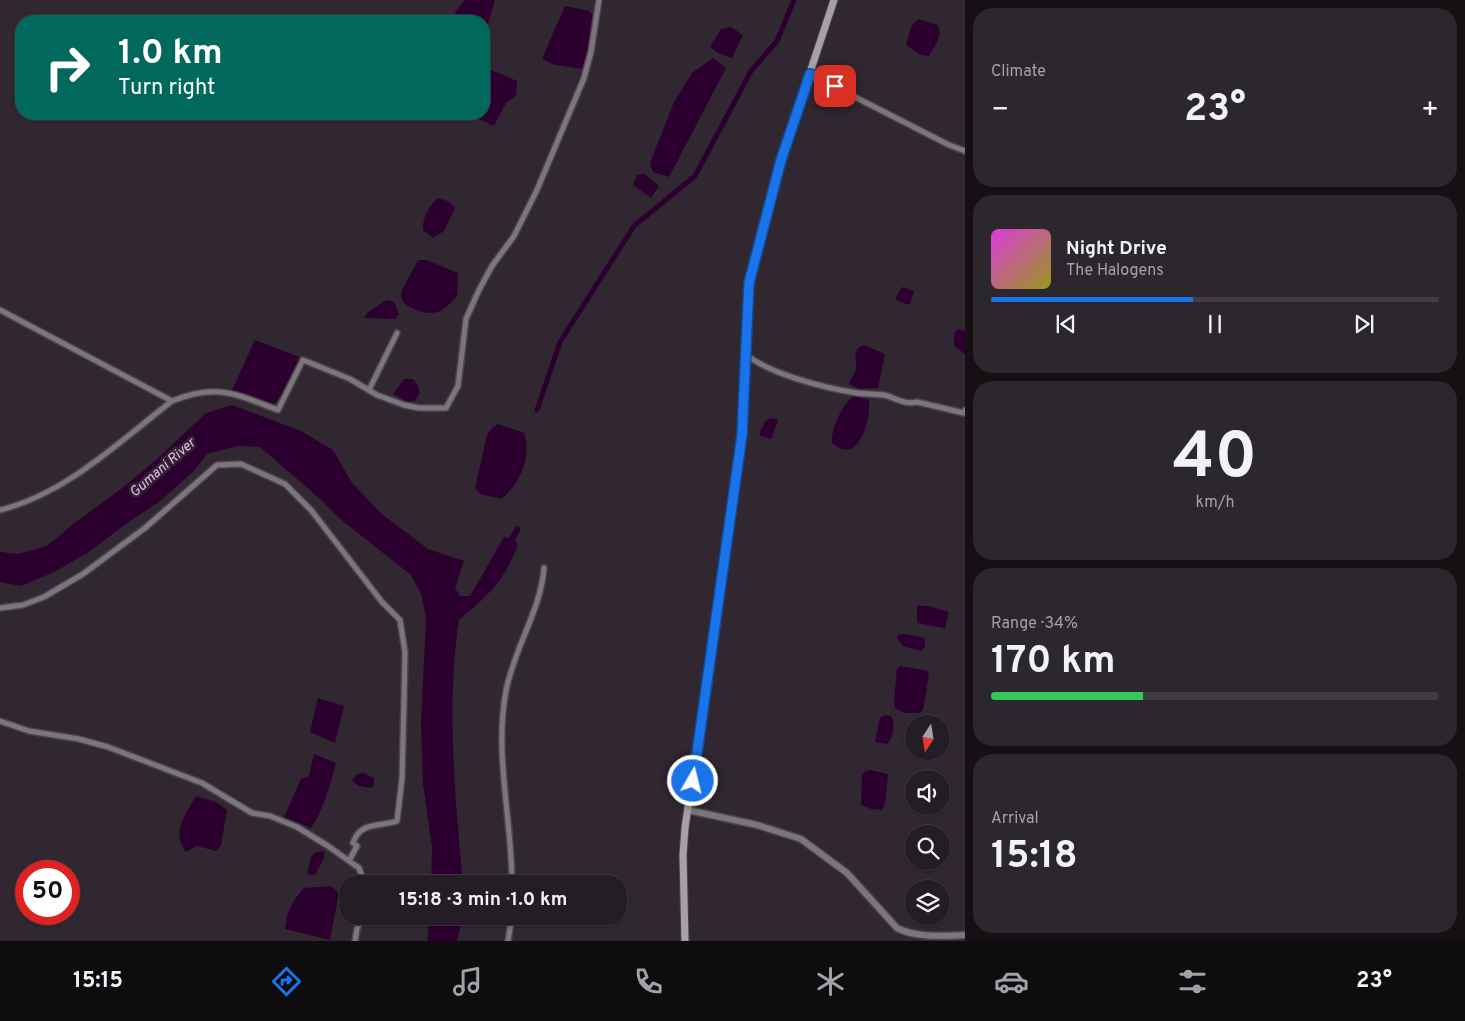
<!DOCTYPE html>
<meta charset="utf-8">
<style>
body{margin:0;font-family:Overpass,sans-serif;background:#2c262d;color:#f1f3f6;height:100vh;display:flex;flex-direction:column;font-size:19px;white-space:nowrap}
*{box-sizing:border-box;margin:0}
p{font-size:16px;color:#a3a2a7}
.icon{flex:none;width:28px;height:28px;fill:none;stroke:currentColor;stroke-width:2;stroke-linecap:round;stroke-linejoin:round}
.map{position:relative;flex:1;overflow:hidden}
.sheet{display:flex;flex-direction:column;gap:8px;padding:8px;background:#141014;width:500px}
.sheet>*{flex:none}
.top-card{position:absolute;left:15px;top:15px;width:475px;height:105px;border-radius:20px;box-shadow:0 1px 4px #0004,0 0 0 1px #413b42;background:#00695c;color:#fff;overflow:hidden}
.needle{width:32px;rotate:192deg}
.controls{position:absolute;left:905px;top:715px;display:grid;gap:10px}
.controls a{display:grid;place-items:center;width:45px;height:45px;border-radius:50%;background:#241d25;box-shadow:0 1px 4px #0004,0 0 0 1px #413b42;font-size:25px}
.speed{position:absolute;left:15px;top:860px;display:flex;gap:10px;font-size:25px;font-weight:700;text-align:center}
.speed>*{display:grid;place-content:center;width:65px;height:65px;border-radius:50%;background:#241d25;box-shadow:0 1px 4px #0004,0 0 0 1px #413b42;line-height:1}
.speed .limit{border:8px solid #d22;background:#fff;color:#111}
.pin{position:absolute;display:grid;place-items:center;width:42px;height:42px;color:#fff;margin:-21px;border-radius:10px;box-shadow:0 2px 8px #0006}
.me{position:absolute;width:55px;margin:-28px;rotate:8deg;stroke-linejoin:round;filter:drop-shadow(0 0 4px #0008)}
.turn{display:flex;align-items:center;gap:18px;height:105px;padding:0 20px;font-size:22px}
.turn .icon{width:65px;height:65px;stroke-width:2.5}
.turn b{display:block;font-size:35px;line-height:42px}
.big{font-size:38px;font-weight:700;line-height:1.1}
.sheet .tile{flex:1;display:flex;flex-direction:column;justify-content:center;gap:8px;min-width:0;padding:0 18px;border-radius:20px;background:#2c262d}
.sheet .dial{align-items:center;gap:0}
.dial b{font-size:65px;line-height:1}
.song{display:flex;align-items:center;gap:15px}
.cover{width:60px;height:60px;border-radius:8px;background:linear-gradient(135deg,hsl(300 70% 55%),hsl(60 70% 35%))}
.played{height:5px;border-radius:2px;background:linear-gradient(90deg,#1a73e8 45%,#413b42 45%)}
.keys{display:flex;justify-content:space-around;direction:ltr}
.heat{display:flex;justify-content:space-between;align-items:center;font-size:28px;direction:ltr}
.charge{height:8px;border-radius:4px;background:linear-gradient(90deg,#34c759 34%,#413b42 0)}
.trip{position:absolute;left:339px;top:875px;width:288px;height:50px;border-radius:20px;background:#241d25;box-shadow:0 1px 4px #0004,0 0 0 1px #413b42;font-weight:700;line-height:50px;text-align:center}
.tabs{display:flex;height:80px;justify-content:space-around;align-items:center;background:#0e0c0f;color:#a3a2a7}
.tabs .icon{width:35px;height:35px}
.tabs .on{color:#1a73e8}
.tabs b{font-size:22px;color:#f1f3f6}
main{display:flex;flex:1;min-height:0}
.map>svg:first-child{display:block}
.water{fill:#2b002f}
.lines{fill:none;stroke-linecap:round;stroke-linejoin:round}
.canal{stroke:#2b002f;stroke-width:5}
.minor-casing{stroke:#4b434c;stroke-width:8}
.tertiary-casing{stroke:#4b434c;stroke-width:9}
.secondary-casing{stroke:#4b434c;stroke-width:9}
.minor{stroke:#7a767b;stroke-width:5}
.tertiary{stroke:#7a767b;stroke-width:6}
.secondary{stroke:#a8a0a8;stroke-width:7}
.route-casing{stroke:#114b97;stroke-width:12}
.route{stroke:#1a73e8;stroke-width:9}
.labels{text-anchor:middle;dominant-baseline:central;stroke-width:5;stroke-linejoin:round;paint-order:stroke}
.water-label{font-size:14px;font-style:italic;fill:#f8b3fd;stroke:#302731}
</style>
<main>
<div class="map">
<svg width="965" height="941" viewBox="0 0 965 941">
<rect width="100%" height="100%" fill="#302731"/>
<!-- water -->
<g class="water">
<polygon points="465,0 495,0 484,38 484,21 457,21 455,12"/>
<polygon points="565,6 589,11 594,16 591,41 582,69 555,65 542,59"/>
<path d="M918,19L938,25C943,37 935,45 929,56L921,55L906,45L911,27Z"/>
<polygon points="731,27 743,35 732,58 718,53 710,47 721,29"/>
<polygon points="713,58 726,68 669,177 653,172 650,163 674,102 692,73"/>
<polygon points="484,67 517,81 516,96 506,103 494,126 468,114 484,114"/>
<polygon points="645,174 659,186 651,198 633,185 637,175"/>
<path d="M438,198L450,202L455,208L444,231L433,238L423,230C422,218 429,206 438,198Z"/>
<path d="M418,260H426L458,273L457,296C443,313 432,318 412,308C406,305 403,303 401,297L402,290Z"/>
<polygon points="902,287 914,291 910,304 905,304 895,299"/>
<polygon points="386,300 394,302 399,314 395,319 364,318 367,313"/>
<polygon points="958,329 965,331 965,354 954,346 954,334"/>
<path d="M255,340L299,357C294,374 287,391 274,404L232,390Z"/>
<path d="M864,345L885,354L878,388L859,389L849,384C850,377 855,375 856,369C858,360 850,350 864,345Z"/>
<path d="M404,379H413C420,388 422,391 415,401L408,402L393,394Z"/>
<path d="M854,396L869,400C871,419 859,467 832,443C830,430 843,403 854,396Z"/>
<path d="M232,405L301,431L333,450L352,483L383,515L428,549L464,561L455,588L460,596H470L504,537L509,538L516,526L521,528L515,541L518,544C504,582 489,595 459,620C446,707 455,796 463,884H431L432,848L423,784L421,723L426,618L421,594L411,575L339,518L319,498L260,447L237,446L207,454L194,471L159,502L127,523L89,552L56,571L21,586L0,582V552L18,554L47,546L77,521L121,489L156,460L206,413Z"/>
<polygon points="772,418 778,420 771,439 759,435 765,421"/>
<path d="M498,424L524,433C532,457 520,484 501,499L480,494L475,488L487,435L492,428Z"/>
<polygon points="917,606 929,606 949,612 945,628 917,623"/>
<polygon points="904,634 922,637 925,640 925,647 921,651 903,646 897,638 898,635"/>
<polygon points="900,666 928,671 929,674 923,710 919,713 905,713 895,708 894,699 897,669"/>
<polygon points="318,698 344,706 335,743 310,732"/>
<path d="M885,715L891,716C896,724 893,738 887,744L875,742L880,718Z"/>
<path d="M314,754L336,763C330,786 324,808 311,828L284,817L301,779L309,776Z"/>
<polygon points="871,770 888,774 885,804 882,810 871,809 861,805 862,775 865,771"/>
<polygon points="364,773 374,778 374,786 371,788 359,786 352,781 357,774"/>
<path d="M196,796L216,802L227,810L221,845L216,851L197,846L186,852C171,830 185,817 196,796Z"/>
<polygon points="325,851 324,858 315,875 307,874 311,857 316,852"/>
<path d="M331,886L339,893L330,940L285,929C287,911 292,901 304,888Z"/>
<polygon points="430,916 463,916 457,941 427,941"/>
</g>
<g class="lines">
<!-- canal -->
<polyline class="canal" points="537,410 560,342 634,226 695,176 751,71 777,41 794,0"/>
<defs>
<g id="minor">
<polyline points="810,74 949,145 965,151"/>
<path d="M0,310L172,401C120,441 66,494 0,510"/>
<path d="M745,354C770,374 824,388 857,393C866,394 875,394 884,395C896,398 904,405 917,402L964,413L965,410"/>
<polyline points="369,390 397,333"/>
<path d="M172,401C217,383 235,394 278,410L303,360L350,379L377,395L404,405L419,408H446L458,386L466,319L479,290L492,266L514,236L537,190L584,78L591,52L599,0"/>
<path d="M0,608L23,605L44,597L83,574L145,528L217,465L241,464L285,484L311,510L382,602L400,620L405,652L404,700L402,779L397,821C380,827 360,821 353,843L357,846L350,859"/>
<polyline points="0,721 29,731 79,739 108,747 202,783 252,813 270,816 297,827 328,846 359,868 365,884"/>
<path d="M512,884C512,820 494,754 506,691C514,648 541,610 544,568"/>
<polyline points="355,941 357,929 363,916"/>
<polyline points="508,941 512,916"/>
</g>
<path id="tertiary" d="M688,810L757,825L801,839L847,873L897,928C916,938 944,936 965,935"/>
<polyline id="secondary" points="685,941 683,855 685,828 742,435 749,283 781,160 834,0"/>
</defs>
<!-- minor casing -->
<use href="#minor" class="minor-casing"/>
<!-- tertiary casing -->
<use href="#tertiary" class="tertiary-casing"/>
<!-- secondary casing -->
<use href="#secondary" class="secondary-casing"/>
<!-- minor -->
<use href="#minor" class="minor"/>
<!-- tertiary -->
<use href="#tertiary" class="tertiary"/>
<!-- secondary -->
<use href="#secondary" class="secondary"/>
</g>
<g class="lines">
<defs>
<polyline id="route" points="693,781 742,435 749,283 781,160 810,74 835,86"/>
</defs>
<!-- route casing -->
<use href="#route" class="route-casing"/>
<!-- route -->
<use href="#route" class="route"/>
</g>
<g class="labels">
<!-- water labels -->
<g class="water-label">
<text transform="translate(163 468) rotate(-41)">Gumani River</text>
</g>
</g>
</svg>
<div class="controls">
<a><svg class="needle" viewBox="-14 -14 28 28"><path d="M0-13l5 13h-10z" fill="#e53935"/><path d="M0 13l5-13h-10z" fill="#a3a2a7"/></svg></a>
<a><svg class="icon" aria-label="sound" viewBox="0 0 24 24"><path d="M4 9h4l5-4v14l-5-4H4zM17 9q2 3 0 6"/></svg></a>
<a><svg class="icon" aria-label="search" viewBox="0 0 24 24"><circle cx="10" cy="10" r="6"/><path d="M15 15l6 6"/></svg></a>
<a><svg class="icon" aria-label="layers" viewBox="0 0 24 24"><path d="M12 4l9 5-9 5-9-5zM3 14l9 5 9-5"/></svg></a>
</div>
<div class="speed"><div class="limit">50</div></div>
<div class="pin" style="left:835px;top:86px;background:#d93025"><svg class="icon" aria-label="arrive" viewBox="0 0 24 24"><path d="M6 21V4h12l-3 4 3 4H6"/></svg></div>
<svg class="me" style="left:693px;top:781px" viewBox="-20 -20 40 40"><circle r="17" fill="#1a73e8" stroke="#fff" stroke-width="3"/><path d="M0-11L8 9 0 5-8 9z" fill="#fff"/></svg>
<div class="trip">15:18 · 3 min · 1.0 km</div>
<div class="top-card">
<div class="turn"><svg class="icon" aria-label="right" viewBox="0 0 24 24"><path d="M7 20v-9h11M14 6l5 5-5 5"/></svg><div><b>1.0 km</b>Turn right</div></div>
</div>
</div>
<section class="sheet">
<div class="tile"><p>Climate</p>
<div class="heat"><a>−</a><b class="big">23°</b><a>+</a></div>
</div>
<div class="tile">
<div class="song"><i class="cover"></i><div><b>Night Drive</b><p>The Halogens</p></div></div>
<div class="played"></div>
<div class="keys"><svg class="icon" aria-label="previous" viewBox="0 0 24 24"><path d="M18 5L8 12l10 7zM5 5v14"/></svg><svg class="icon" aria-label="pause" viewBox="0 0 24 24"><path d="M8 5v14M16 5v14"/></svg><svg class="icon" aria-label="next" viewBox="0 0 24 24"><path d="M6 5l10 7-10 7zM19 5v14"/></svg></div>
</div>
<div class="tile dial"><b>40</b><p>km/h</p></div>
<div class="tile"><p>Range · 34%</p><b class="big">170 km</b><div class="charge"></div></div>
<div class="tile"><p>Arrival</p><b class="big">15:18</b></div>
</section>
</main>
<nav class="tabs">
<b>15:15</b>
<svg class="icon on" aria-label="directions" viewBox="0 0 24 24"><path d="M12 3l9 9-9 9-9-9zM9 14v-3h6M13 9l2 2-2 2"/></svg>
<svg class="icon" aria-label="music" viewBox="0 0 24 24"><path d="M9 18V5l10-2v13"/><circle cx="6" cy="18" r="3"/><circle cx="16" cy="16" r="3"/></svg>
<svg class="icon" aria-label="phone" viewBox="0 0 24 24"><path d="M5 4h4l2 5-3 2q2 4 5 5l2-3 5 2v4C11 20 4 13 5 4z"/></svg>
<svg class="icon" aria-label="climate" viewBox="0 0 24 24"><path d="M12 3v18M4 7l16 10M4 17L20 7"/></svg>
<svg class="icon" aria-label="car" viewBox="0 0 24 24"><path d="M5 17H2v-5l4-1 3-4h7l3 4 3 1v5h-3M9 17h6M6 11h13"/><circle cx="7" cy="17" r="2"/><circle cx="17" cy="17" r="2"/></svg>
<svg class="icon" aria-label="filters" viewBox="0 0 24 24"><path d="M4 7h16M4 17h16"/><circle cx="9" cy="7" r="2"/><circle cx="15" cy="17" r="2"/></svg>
<b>23°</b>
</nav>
